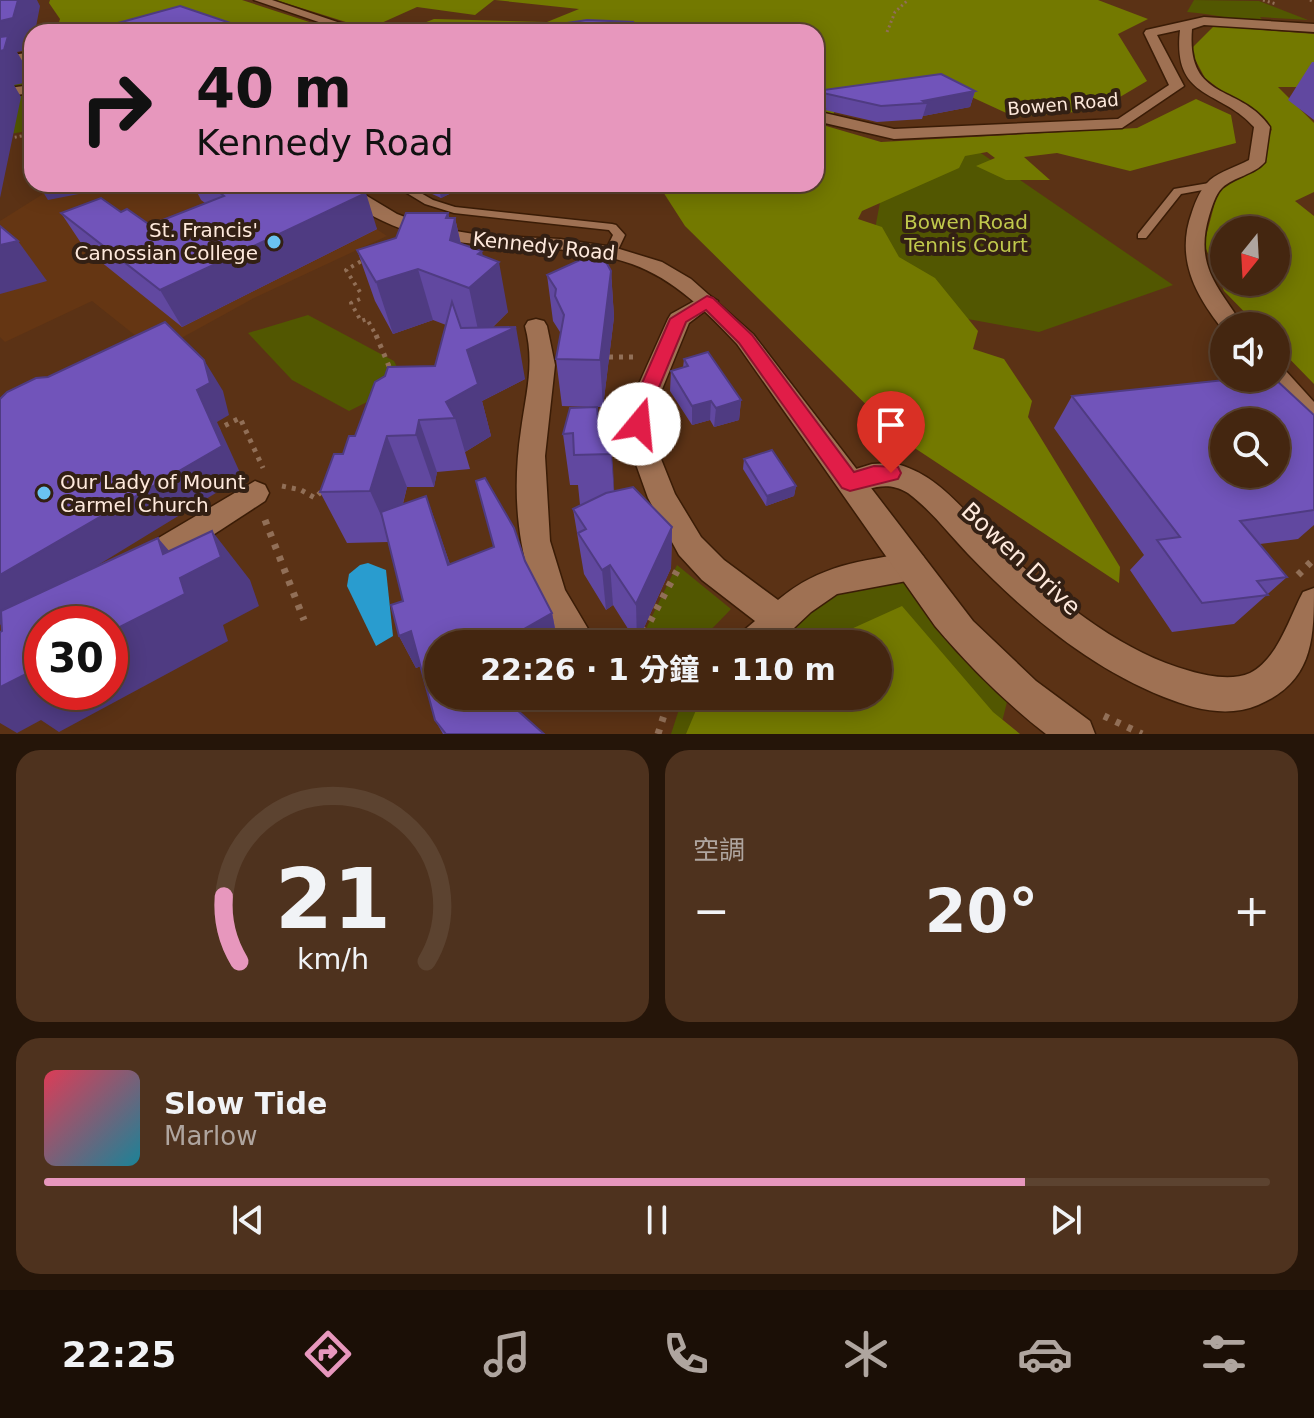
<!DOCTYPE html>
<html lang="zh-TW">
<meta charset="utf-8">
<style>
body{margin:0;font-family:"DejaVu Sans","Noto Sans TC",sans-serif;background:#4e321e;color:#f1f3f6;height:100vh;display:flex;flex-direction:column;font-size:30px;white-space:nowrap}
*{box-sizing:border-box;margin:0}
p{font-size:26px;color:#afa59f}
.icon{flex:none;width:44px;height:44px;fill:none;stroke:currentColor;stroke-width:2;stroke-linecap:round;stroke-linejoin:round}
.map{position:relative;height:734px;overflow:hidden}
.side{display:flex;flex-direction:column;gap:16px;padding:16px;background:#251509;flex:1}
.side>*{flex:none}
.top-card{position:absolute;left:24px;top:24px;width:800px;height:168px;border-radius:24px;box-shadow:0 4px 20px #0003,0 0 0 2px #5c4330;background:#e797bd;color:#111;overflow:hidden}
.needle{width:52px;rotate:198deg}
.buttons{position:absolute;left:1210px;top:216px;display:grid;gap:16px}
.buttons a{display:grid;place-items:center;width:80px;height:80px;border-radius:50%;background:#442610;box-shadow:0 4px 20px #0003,0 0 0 2px #5c4330;font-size:40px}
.speed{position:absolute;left:24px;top:606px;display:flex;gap:16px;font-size:40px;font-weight:700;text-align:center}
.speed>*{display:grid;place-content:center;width:104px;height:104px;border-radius:50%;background:#442610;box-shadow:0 4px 20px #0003,0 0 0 2px #5c4330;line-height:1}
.speed .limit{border:12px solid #d22;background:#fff;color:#111}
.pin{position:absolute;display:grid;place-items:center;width:68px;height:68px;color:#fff;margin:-82px -34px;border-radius:50% 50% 50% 0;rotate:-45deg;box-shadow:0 0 8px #0007}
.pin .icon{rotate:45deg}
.me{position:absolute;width:88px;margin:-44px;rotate:17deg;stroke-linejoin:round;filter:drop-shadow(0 0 6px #0008)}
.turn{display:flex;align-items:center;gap:28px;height:168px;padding:0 40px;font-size:36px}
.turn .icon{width:104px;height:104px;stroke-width:2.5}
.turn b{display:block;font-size:56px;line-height:68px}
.big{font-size:60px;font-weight:700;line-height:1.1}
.side .card{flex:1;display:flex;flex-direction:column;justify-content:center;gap:12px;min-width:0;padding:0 28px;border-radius:24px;background:#4e321e}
.side .dial{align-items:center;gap:0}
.dial svg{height:208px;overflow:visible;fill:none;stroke:#5c4330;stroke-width:7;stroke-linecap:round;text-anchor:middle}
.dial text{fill:#f1f3f6;stroke:none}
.song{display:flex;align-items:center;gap:24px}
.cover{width:96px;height:96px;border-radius:12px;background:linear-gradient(135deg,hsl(350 70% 55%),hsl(190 70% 35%))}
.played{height:8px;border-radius:4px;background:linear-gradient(90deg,#e797bd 80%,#5c4330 80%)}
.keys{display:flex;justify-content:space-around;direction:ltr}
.heat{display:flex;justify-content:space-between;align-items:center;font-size:44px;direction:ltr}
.side .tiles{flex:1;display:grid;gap:16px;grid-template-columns:1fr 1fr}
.card:last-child{grid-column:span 2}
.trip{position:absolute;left:424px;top:630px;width:468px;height:80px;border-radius:40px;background:#442610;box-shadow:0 4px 20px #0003,0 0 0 2px #5c4330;font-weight:700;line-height:80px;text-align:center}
.tabs{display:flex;height:128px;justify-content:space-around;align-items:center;background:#1b0f06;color:#afa59f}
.tabs .icon{width:56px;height:56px}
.tabs .selected{color:#e797bd}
.tabs b{font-size:36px;color:#f1f3f6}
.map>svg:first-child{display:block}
.built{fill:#653613}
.green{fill:#525701}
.forest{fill:#737900;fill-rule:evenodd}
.water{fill:#299ccf}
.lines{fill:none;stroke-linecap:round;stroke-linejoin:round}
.lane-casing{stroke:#3a1c06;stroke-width:3}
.street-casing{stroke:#3a1c06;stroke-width:3}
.secondary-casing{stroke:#3a1c06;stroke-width:3}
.path-far3{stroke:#916f57;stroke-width:3;stroke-dasharray:2 3;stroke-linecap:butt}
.path-far2{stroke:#916f57;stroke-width:4;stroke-dasharray:3 5;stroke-linecap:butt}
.path-far1{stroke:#916f57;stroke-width:5;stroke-dasharray:4 6;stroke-linecap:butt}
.path{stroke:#916f57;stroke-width:7;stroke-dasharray:5 8;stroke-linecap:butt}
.lane{fill:#9f7153;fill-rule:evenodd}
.street{fill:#9f7153;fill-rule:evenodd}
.secondary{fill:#9f7153;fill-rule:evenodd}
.wall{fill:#6148a0}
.shaded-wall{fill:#4f3b82}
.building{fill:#7154ba;stroke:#4f3b82;stroke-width:2;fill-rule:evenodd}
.route{fill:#e11d48;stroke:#92132f;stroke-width:2}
.poi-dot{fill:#6ac3f1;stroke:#332014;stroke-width:3}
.labels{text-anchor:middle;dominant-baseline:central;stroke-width:8;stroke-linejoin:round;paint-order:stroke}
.far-street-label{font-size:18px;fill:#fee9dc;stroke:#332014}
.park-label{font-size:20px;fill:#c0c94c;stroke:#332014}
.poi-label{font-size:20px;fill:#fee9dc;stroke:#332014;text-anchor:end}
.street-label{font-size:20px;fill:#fee9dc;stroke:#332014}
.near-street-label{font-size:24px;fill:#fee9dc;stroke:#332014}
</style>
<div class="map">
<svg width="1314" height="734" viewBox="0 0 1314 734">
<rect width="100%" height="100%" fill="#5b3215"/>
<!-- built -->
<polygon class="built" points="46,184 309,184 387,236 254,298 156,352 92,301 5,342 0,337 0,221 43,194"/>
<!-- green -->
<g class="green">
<path d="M1194,0L1259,1L1308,20L1260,17L1265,23C1237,21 1215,14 1187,12Z"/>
<polygon points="32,65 32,130 0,136 0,69"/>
<polygon points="975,149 1173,285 1039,332 957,317 897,278 875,229 881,197"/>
<polygon points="308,315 394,361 405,383 349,411 292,380 248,333"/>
<path d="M677,565L731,609C696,646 692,649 639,643Z"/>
<polygon points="909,581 1008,698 999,734 671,734 681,703 697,696 878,696 878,644 766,644 811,605 852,588"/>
</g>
<!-- forest -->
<g class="forest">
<polygon points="50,0 242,0 340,32 56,32 60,19 49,3"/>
<polygon points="276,0 494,0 475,15 417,7 368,29"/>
<polygon points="495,0 1098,0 1148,19 1118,34 1147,81 1098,110 1015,117 941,83 836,101 833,118 816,113 816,32 429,32 411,28 434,19 547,22 579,9"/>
<path d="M1214,26L1314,34V87H1278L1314,123V192L1295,201L1314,216V384L1276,345V326H1258L1224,291L1204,244L1219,187L1263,154L1272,129L1205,78L1190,50ZM1224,230H1276V282H1224Z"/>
<polygon points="1196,99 1231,115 1236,143 1130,171 1057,153 1024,157 1050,180 1006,180 976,166 995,158 987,152 965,156 959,168 862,211 858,219 882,227 899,257 935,278 978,331 973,349 1004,359 1032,401 1028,417 1120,567 1119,583 901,439 685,226 658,184 816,184 816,123 881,142 1137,128"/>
<polygon points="902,606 993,712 1020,734 686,734 702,696 878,696 878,644 818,644"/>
</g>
<!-- water -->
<polygon class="water" points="368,563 386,570 393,636 376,646 347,586 349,574 360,565"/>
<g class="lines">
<defs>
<g id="lane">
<polygon points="32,61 32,65 0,70 0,66"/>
<polygon points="1215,182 1220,185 1219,187 1181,194 1146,238 1138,238 1138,234 1174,189"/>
<polygon points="392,184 405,184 433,200 455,207 612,224 616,225 625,235 617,252 611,256 605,252 613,235 609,230 454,213 425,204"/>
</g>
<g id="street">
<polygon points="254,0 272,0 367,32 348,32"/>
<path d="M1204,17L1314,24V32L1204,25L1192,29C1186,103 1240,83 1270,127L1265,162C1254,175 1235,176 1222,188C1215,195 1212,207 1209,216C1194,267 1219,287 1243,326H1224V331C1195,295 1175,258 1192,212C1196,200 1201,188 1210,180C1221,171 1236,167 1249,160L1254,127C1221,89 1172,101 1180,30L1157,35L1184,86L1122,128L894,139L816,121V111L894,129L1118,119L1169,85L1144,33L1146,30Z"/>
<polygon points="32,85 32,93 0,97 0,89"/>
<path d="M707,294L718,301L689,323L656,404L653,439L675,494L701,537L724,560L778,600C821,564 859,562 912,552L923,556L927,566L923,576L912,580L837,594L811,612L777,644H737L742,632L755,621L702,580L679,555L648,498L627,439L630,404L668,319L671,314Z"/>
<path d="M536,319L544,321L547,326L555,365L545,456L550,541L565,590L597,644H561C519,580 510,504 521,430C526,393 535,363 525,326L528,321Z"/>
<polygon points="1276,367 1285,370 1314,402 1314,429 1305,426 1267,382 1265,378 1276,378"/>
<path d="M893,463C936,473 959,506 989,535C1045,589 1113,650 1190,671C1207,676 1232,681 1250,673C1278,659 1289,618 1303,592L1314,588C1314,639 1313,682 1258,705C1227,718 1194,709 1164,697C1087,666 1025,613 968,554C948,533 931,510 908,493C879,476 865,498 840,490L836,482L840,474L872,464Z"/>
<polygon points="255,481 265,485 269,493 265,501 150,576 139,580 128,576 124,566 128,556"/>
</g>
<g id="secondary">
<polygon points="32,52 32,60 0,65 0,57"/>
<path d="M326,184H347L397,214L431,227L480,235L560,239L613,247L662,262L691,279L753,334L973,621L1036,681L1090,721L1095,734H1046C1005,702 969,666 935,626L737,344C707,312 674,279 632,264C543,233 451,263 366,212C352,204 336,196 326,184Z"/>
</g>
</defs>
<!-- lane casing -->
<use href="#lane" class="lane-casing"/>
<!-- street casing -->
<use href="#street" class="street-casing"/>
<!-- secondary casing -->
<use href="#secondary" class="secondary-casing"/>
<!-- path-far3 -->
<g class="path-far3">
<polyline points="1263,0 1276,4"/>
<polyline points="1310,0 1314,2"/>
<polyline points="887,32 895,12 908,0"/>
<polyline points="0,140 32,134"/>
</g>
<!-- path-far2 -->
<g class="path-far2">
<polyline points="360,292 346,270 365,259"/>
<polyline points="360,299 351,303 361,321 367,319 377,337"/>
</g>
<!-- path-far1 -->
<g class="path-far1">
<polyline points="376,335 391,371"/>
<polyline points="609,357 636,357"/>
<polyline points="216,430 240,418 263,468"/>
<polyline points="282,486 301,490 315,498 323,490"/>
</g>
<!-- path -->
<g class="path">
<polyline points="265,520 304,620"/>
<polyline points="1298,575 1314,559"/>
<polyline points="638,644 677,571"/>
<polyline points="1104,716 1142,734"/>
<polyline points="658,734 670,696"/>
</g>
<!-- lane -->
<use href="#lane" class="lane"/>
<!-- street -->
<use href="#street" class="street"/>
<!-- secondary -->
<use href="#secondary" class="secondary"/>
</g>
<!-- wall -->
<g class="wall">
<polygon points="1312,62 1314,62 1314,120 1288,100"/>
<polygon points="816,91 975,91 970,107 923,116 922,119 877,122 825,110 823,126 816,126"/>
<polygon points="193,184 351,184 377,229 182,327 85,249 61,213 121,212 150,225 205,203 201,200"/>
<polygon points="410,184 470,184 441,198"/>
<polygon points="448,213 449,218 455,218 461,244 483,256 508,312 492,328 525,379 482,401 491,436 465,452 470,469 437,472 434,487 407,487 403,504 426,496 450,564 525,561 552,613 558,644 438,644 544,734 443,734 435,720 421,666 416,668 399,636 403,601 388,542 347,543 320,492 355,436 435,366 446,325 433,320 393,334 375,301 357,250 396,238"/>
<polygon points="611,271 614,317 603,407 597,407 598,419 609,415 614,491 672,527 671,568 637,643 613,605 606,610 584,574 573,509 580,505 578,485 570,485 563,434 592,407 562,406 556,359 560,337 560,332 553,321 547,275"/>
<polygon points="684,359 741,400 739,420 714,427 710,420 692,425 670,391 671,371 683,368"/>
<polygon points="1072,396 1314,415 1314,525 1298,539 1260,544 1287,577 1234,624 1172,632 1130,570 1144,555 1054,428"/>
<polygon points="744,459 796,486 794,496 766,506 743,469"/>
</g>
<!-- shaded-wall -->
<g class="shaded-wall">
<polygon points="18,0 37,0 40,6 35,32 32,32 31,49 17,52 27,69 24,83 14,85 21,97 0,198 0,21"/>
<polygon points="975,91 970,107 923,116 927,103 923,101"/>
<polygon points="819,92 817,108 816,109 816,95"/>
<polygon points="32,164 32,175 25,165"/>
<polygon points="38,184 130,184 48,200"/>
<polygon points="438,184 470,184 441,198"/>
<polygon points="366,193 377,229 182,327 160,290"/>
<polygon points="448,213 452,231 455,218 466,268 450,240 446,218"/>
<polygon points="18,241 47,281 0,294 0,245"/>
<polygon points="482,251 486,272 499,262 508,312 480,339 469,288 478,254"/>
<polygon points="418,269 433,320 393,334 376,282"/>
<polygon points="611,271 614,317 603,407 600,360"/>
<polygon points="516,327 525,379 482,401 491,436 465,452 455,418 446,402 467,350"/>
<polygon points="204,360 223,391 229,415 217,422 242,477 0,625 0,575 197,390"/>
<polygon points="741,400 739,420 714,427 716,408"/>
<polygon points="711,401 710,420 692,425 692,406"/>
<polygon points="609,415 613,467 615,506 611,454"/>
<polygon points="419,420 437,472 434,487 416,435"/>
<polygon points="387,436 407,487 393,542 370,491"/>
<polygon points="796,486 794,496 766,506 767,496"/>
<polygon points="426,496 439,531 461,599 448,565"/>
<polygon points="672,527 671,568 637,643 636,604"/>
<polygon points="212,531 250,580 259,606 223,625 228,641 59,732 41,720 17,733 0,723 0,674 42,666 42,692 110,692 110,632 163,554 158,538 189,574"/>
<polygon points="610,565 613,605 606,610 602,570"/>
<polygon points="552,613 558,644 498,644"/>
<polygon points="411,631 428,663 416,668 399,636"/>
</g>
<!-- building -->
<g class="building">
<polygon points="0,0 18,0 13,18 0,21"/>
<polygon points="180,6 257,32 54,32 54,31 96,29"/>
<polygon points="587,20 633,22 631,32 519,32 519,30"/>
<polygon points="8,36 4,50 0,51 0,37"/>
<polygon points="941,74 975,91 923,101 927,103 881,106 819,92 816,95 816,91"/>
<polygon points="816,105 826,109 816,110"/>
<polygon points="32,134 32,164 25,165"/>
<polygon points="209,184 351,184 366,193 160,290 61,213 101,198 121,212 127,209 150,225 224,196"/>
<polygon points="406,213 448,213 446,218 455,218 450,240 482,251 478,254 499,262 469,288 418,269 376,282 357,250 396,238"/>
<polygon points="0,226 18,241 0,245"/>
<polygon points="600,251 611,271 600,360 556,359 564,315 555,296 556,289 547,275"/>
<polygon points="452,302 461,328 516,327 467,350 478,384 446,402 455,418 419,420 416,435 387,436 370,491 320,492 334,454 343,454 349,436 355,436 375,382 385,376 388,367 435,366"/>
<polygon points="165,322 204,360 210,383 197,390 222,446 0,575 0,399 7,392 36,378 48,377"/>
<polygon points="708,352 741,400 716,408 711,401 692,406 671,371 688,366 684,359"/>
<path d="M1244,378H1274L1314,415V510L1240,521L1287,577L1257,581L1268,595L1202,603L1157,540L1180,537L1072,396ZM1224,422H1276V474H1224Z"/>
<polygon points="597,407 598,419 609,415 611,454 574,455 573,433 563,434 570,408"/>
<polygon points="772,450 796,486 767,496 744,459"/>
<polygon points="485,478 514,528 525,561 552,613 498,644 438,644 438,696 504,696 506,700 544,734 446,734 435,720 411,631 399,636 391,605 403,601 381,512 426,496 448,565 494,547 476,481"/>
<polygon points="633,487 672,527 636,604 610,565 602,570 578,533 586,529 573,509 606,493"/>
<polygon points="212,531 221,557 180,578 185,594 110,632 110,624 42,624 42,666 0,687 0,632 2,631 1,611 158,538 163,554"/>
</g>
<!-- route -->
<polygon class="route" points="707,296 713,298 752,335 854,472 874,466 898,467 901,473 898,479 850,491 842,488 739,343 706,310 686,322 652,404 646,429 632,429 629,424 633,404 670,319"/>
<!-- markers -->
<g class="poi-dot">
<circle cx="274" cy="242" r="8"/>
<circle cx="44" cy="493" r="8"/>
</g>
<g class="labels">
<!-- far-street labels -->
<g class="far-street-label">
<text transform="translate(1063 104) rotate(-5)">Bowen Road</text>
</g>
<!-- park labels -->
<g class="park-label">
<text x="966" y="222">Bowen Road<tspan x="966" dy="23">Tennis Court</tspan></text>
</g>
<!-- poi labels -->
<g class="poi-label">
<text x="258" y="230">St. Francis'<tspan x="258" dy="23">Canossian College</tspan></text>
<text x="60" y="482" text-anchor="start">Our Lady of Mount<tspan x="60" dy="23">Carmel Church</tspan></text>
</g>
<!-- street labels -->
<g class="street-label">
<text transform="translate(544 246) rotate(6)">Kennedy Road</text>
</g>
<!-- near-street labels -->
<g class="near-street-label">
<text transform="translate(1021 559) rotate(43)">Bowen Drive</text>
</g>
</g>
</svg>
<div class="buttons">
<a><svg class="needle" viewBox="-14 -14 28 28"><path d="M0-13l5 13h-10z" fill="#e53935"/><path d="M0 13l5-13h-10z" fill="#afa59f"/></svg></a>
<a><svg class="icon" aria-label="sound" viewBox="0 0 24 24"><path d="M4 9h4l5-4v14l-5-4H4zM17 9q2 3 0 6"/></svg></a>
<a><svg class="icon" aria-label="search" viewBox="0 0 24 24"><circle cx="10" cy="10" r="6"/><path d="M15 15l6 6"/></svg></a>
</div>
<div class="speed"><div class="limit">30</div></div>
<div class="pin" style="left:891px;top:473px;background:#d93025"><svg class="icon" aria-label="arrive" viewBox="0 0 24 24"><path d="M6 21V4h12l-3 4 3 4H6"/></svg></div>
<svg class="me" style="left:639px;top:424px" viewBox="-20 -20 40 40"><circle r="19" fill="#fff"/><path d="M0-13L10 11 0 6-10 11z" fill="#e11d48"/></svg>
<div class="trip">22:26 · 1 分鐘 · 110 m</div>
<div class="top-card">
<div class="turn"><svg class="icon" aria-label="right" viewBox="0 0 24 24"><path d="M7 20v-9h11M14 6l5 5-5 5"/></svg><div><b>40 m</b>Kennedy Road</div></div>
</div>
</div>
<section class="side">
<div class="tiles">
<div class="card dial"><svg viewBox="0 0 100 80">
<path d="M14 69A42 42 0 1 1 86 69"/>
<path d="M14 69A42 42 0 0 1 8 44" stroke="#e797bd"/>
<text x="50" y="56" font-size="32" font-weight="700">21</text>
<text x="50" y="72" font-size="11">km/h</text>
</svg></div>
<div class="card"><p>空調</p>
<div class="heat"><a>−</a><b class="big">20°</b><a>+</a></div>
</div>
<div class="card">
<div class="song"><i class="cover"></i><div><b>Slow Tide</b><p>Marlow</p></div></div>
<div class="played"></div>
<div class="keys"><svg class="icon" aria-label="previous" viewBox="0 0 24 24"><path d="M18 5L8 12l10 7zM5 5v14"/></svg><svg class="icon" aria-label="pause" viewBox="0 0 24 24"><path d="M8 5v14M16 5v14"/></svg><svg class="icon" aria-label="next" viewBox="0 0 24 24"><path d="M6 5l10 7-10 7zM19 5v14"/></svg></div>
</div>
</div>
</section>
<nav class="tabs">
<b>22:25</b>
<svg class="icon selected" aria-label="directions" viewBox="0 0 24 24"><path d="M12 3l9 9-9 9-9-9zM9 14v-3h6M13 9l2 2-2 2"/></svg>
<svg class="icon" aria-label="music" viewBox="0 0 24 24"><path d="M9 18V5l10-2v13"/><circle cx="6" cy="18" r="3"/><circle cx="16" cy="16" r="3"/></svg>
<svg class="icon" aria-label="phone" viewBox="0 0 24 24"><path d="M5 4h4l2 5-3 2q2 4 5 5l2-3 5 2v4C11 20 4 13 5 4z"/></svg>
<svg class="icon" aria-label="climate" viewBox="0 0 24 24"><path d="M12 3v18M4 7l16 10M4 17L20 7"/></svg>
<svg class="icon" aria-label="car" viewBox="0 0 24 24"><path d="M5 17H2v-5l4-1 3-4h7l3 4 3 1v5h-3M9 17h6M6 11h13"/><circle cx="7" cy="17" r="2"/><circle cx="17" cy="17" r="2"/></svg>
<svg class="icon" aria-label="filters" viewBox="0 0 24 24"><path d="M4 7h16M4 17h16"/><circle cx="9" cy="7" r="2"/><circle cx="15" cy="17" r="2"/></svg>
</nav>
